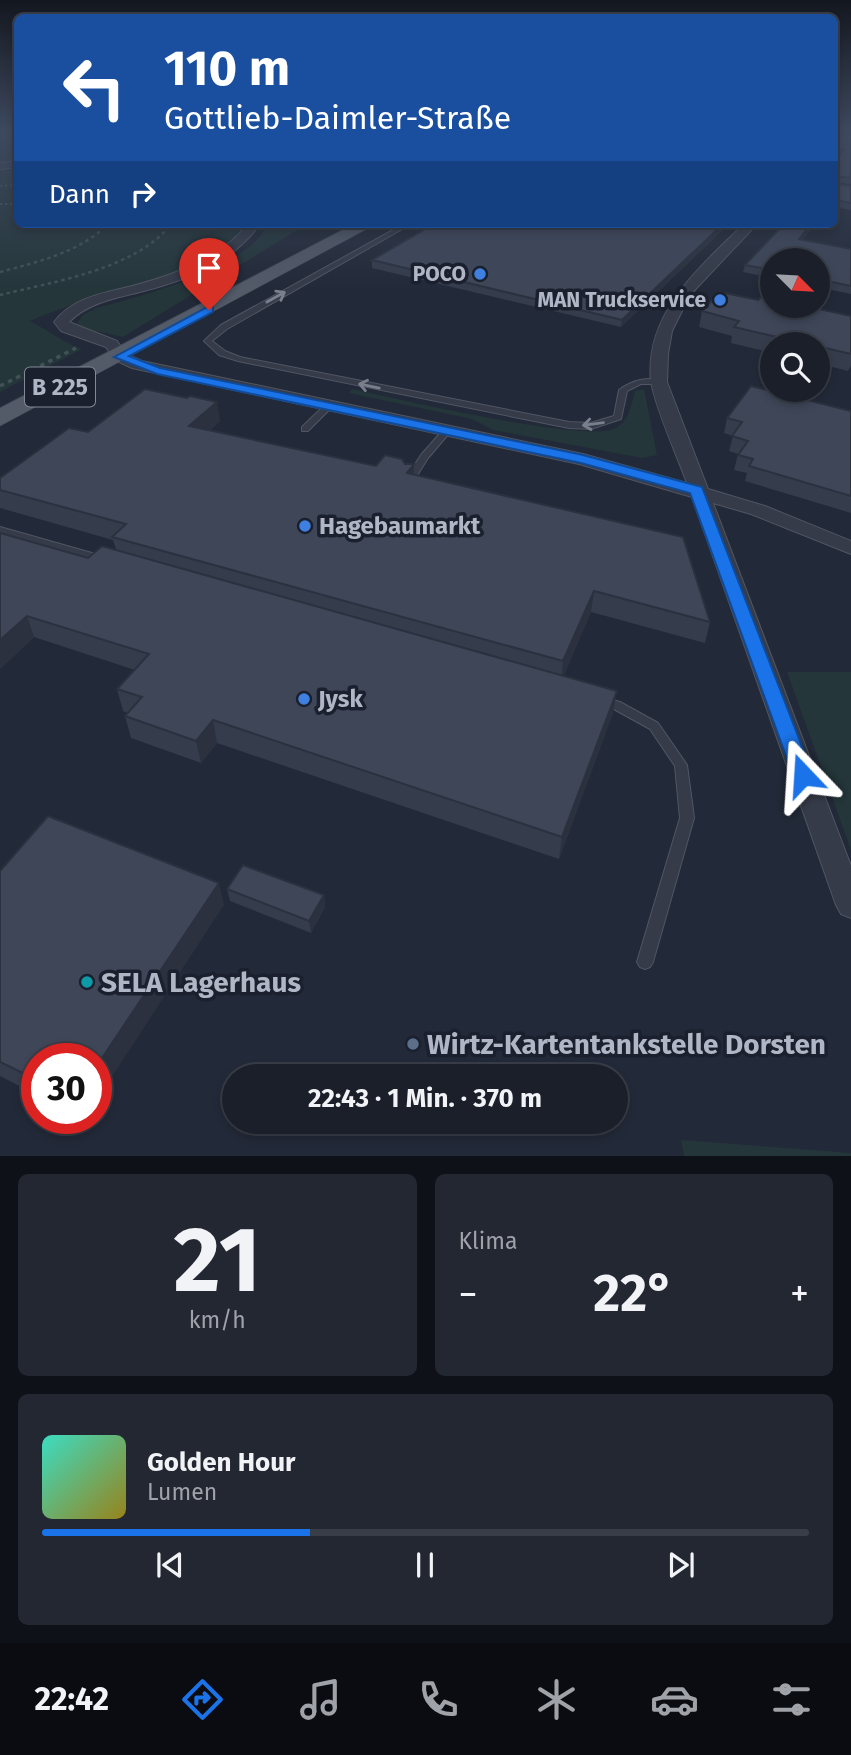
<!DOCTYPE html>
<html lang="de">
<meta charset="utf-8">
<style>
body{margin:0;font-family:"Fira Sans",sans-serif;background:#232732;color:#f1f3f6;height:100vh;display:flex;flex-direction:column;font-size:26px;white-space:nowrap}
*{box-sizing:border-box;margin:0}
p{font-size:23px;color:#9fa2a8}
.icon{flex:none;width:38px;height:38px;fill:none;stroke:currentColor;stroke-width:2;stroke-linecap:round;stroke-linejoin:round}
.map{position:relative;height:1156px;overflow:hidden}
.side{display:flex;flex-direction:column;gap:18px;padding:18px;background:#0e1117;flex:1}
.side>*{flex:none}
.banner{position:absolute;left:14px;top:14px;width:824px;height:214px;border-radius:10px;box-shadow:0 4px 10px #0003,0 0 0 2px #383d47;background:#1a4fa0;color:#fff;overflow:hidden}
.needle{width:46px;rotate:114deg}
.tools{position:absolute;left:760px;top:248px;display:grid;gap:14px}
.tools a{display:grid;place-items:center;width:70px;height:70px;border-radius:50%;background:#1a1f2a;box-shadow:0 4px 10px #0003,0 0 0 2px #383d47;font-size:35px}
.speed{position:absolute;left:21px;top:1043px;display:flex;gap:14px;font-size:35px;font-weight:700;text-align:center}
.speed>*{display:grid;place-content:center;width:91px;height:91px;border-radius:50%;background:#1a1f2a;box-shadow:0 4px 10px #0003,0 0 0 2px #383d47;line-height:1}
.speed .limit{border:10px solid #d22;background:#fff;color:#111}
.pin{position:absolute;display:grid;place-items:center;width:60px;height:60px;color:#fff;margin:-72px -30px;border-radius:50% 50% 50% 0;rotate:-45deg;box-shadow:0 0 7px #0007}
.pin .icon{rotate:45deg}
.me{position:absolute;width:77px;margin:-38px;rotate:340deg;stroke-linejoin:round;filter:drop-shadow(0 0 5px #0008)}
.turn{display:flex;align-items:center;gap:24px;height:147px;padding:0 35px;font-size:32px}
.turn .icon{width:91px;height:91px;stroke-width:2.5}
.turn b{display:block;font-size:49px;line-height:60px}
.then{display:flex;align-items:center;height:66px;padding:0 35px;background:#0003;gap:14px;font-size:26px}
.big{font-size:52px;font-weight:700;line-height:1.1}
.side .card{flex:1;display:flex;flex-direction:column;justify-content:center;gap:10px;min-width:0;padding:0 24px;border-radius:10px;background:#232732}
.side .dial{align-items:center;gap:0}
.dial b{font-size:91px;line-height:1}
.song{display:flex;align-items:center;gap:21px}
.cover{width:84px;height:84px;border-radius:10px;background:linear-gradient(135deg,hsl(170 70% 55%),hsl(50 70% 35%))}
.played{height:7px;border-radius:4px;background:linear-gradient(90deg,#1a73e8 35%,#383d47 35%)}
.keys{display:flex;justify-content:space-around;direction:ltr}
.heat{display:flex;justify-content:space-between;align-items:center;font-size:38px;direction:ltr}
.side .tiles{flex:1;display:grid;gap:18px;grid-template-columns:1fr 1fr}
.card:last-child{grid-column:span 2}
.trip{position:absolute;left:222px;top:1064px;width:406px;height:70px;border-radius:35px;background:#1a1f2a;box-shadow:0 4px 10px #0003,0 0 0 2px #383d47;font-weight:700;line-height:70px;text-align:center}
.tab-bar{display:flex;height:112px;justify-content:space-around;align-items:center;background:#0a0c11;color:#9fa2a8}
.tab-bar .icon{width:49px;height:49px}
.tab-bar .current{color:#1a73e8}
.tab-bar b{font-size:32px;color:#f1f3f6}
.map>svg:first-child{display:block}
.green{fill:#24363a}
.lines{fill:none;stroke-linecap:round;stroke-linejoin:round}
.stream{stroke:#36425f;stroke-width:3.5}
.service-casing{stroke:#505663;stroke-width:2}
.minor-casing{stroke:#505663;stroke-width:2}
.primary-casing{stroke:#3e4452;stroke-width:1}
.path-far2{stroke:#415156;stroke-width:2;stroke-dasharray:2.5 2.5;stroke-linecap:butt}
.path-far1{stroke:#415156;stroke-width:2.5;stroke-dasharray:3.5 3.5;stroke-linecap:butt}
.path{stroke:#415156;stroke-width:3.5;stroke-dasharray:4.5 4.5;stroke-linecap:butt}
.service{fill:#353b48;fill-rule:evenodd}
.minor{fill:#353b48;fill-rule:evenodd}
.primary{fill:#535a68;fill-rule:evenodd}
.wall{fill:#353c4c}
.shaded-wall{fill:#2b313e}
.building{fill:#3e4658;stroke:#2b313e;stroke-width:2}
.oneway{stroke:#797f8d}
.route{fill:#1a73e8;stroke:#114b97;stroke-width:2}
.shop-dot{fill:#3f7fe0;stroke:#1a202d;stroke-width:2.5}
.culture-dot{fill:#0f9aa8;stroke:#1a202d;stroke-width:2.5}
.service-dot{fill:#5c6f8a;stroke:#1a202d;stroke-width:2.5}
.labels{text-anchor:middle;dominant-baseline:central;stroke-width:7;stroke-linejoin:round;paint-order:stroke}
.far-poi-label{font-size:21px;font-weight:bold;fill:#b0b6c5;stroke:#1a202d;text-anchor:end}
.shield{fill:#1a202d;stroke:#838997;stroke-width:2}
.shield-label{font-size:23px;font-weight:bold;fill:#b0b6c5}
.poi-label{font-size:24px;font-weight:bold;fill:#b0b6c5;stroke:#1a202d;text-anchor:start}
.near-poi-label{font-size:28px;font-weight:bold;fill:#b0b6c5;stroke:#1a202d;text-anchor:start}
</style>
<div class="map">
<svg width="851" height="1157" viewBox="0 0 851 1157">
<rect width="100%" height="100%" fill="#222938"/>
<!-- green -->
<g class="green">
<polygon points="0,130 17,130 17,162 0,163"/>
<path d="M17,166L18,224H250C185,286 108,287 30,321C48,330 62,342 82,349L0,392V167Z"/>
<path d="M268,224H307L123,337L91,330L77,324L83,315L96,308C139,297 249,268 268,224Z"/>
<path d="M352,389C395,398 586,444 616,428C629,421 631,405 635,391L644,389L657,455L642,458L493,430L472,419L349,393Z"/>
<polygon points="787,672 851,672 851,850"/>
<polygon points="681,1140 851,1153 851,1156 684,1156"/>
</g>
<g class="lines">
<!-- stream -->
<polyline class="stream" points="0,138 18,135"/>
<defs>
<g id="service">
<path d="M404,224H411L227,329L212,341L225,351L240,357L569,422L590,423L614,416L619,390C631,381 649,375 663,382L659,384H641L627,391L621,419L591,429L569,428L238,361L219,355L204,341L221,325Z"/>
<polygon points="327,403 333,403 334,405 308,431 302,431 302,427"/>
<polygon points="447,428 451,431 428,458 413,482 407,482 405,480 421,455 444,429"/>
<polygon points="0,527 106,557 107,559 102,562 0,533"/>
<polygon points="602,697 620,702 658,723 687,765 694,818 653,962 650,967 645,969 640,967 637,962 680,818 675,766 650,729 612,708 598,704 596,701 598,698"/>
</g>
<g id="minor">
<polygon points="840,130 850,130 835,143 835,135"/>
<polygon points="18,161 18,167 0,169 0,163"/>
<path d="M248,224H260C233,262 187,280 144,291C117,298 89,302 69,322L117,341L126,354L142,361L583,454L687,483C678,458 654,405 651,381C644,313 701,266 744,224H757L690,295L672,331L668,354L667,382L708,489L765,506L851,541V554L751,514L713,503L851,866V918L841,914L836,905L692,497L579,464L132,368L115,360L106,347L61,331L54,322C74,296 106,293 136,285C176,274 221,258 248,224Z"/>
</g>
<polygon id="primary" points="354,224 376,224 0,426 0,408"/>
</defs>
<!-- service casing -->
<use href="#service" class="service-casing"/>
<!-- minor casing -->
<use href="#minor" class="minor-casing"/>
<!-- primary casing -->
<use href="#primary" class="primary-casing"/>
<!-- path-far2 -->
<g class="path-far2">
<polyline points="0,186 18,185"/>
<polyline points="0,204 18,204"/>
</g>
<!-- path-far1 -->
<g class="path-far1">
<path d="M0,272C37,262 73,254 103,229V224"/>
<path d="M0,295C52,282 137,269 171,224"/>
</g>
<!-- path -->
<polyline class="path" points="0,386 76,348"/>
<!-- service -->
<use href="#service" class="service"/>
<!-- minor -->
<use href="#minor" class="minor"/>
<!-- primary -->
<use href="#primary" class="primary"/>
</g>
<!-- wall -->
<g class="wall">
<polygon points="835,130 837,130 835,131 836,140 851,130 851,184 836,182 836,184 851,186 851,210 835,207 835,158 839,154 835,153"/>
<polygon points="434,224 729,224 621,327 372,268 372,260"/>
<polygon points="784,224 816,224 802,240 851,249 851,294 817,287 817,261 772,261 772,278 743,272 745,265"/>
<polygon points="758,300 851,316 851,366 848,371 817,363 817,345 772,345 772,353 731,343 732,336 699,327 702,311"/>
<polygon points="851,411 851,513 745,481 747,473 734,470 738,454 729,451 733,436 724,433 727,418"/>
<polygon points="220,421 210,430 376,466 405,464 414,474 710,622 705,643 591,612 563,676 613,713 559,859 217,743 201,763 131,738 125,716 128,713 123,711 117,689 135,670 34,637 0,669 0,533 88,558 116,549 113,540 0,508 0,478 88,432"/>
<polygon points="0,871 224,905 37,1059 37,1095 0,1076"/>
<polygon points="227,889 324,895 325,907 311,933 230,901"/>
</g>
<!-- shaded-wall -->
<g class="shaded-wall">
<polygon points="723,224 729,224 621,327 622,320"/>
<polygon points="811,224 816,224 797,246 799,239"/>
<polygon points="217,402 220,421 192,445 189,426"/>
<polygon points="414,464 414,484 407,473"/>
<polygon points="594,591 591,612 561,683 563,661"/>
<polygon points="27,616 34,637 0,669 0,640"/>
<polygon points="617,691 613,713 559,859 562,837"/>
<polygon points="213,720 217,743 201,763 196,741"/>
<polygon points="219,883 224,905 96,1101 96,1067"/>
<polygon points="324,895 325,907 311,933 309,921"/>
</g>
<!-- building -->
<g class="building">
<polygon points="835,130 836,140 849,130 851,130 851,178 835,176 836,184 851,186 851,203 835,200 835,171 839,167 835,166 835,158 845,149 835,147"/>
<polygon points="434,224 723,224 622,320 372,260"/>
<polygon points="784,224 811,224 799,239 851,249 851,286 817,279 817,261 772,261 772,270 745,265"/>
<polygon points="720,292 758,300 761,297 772,299 772,306 806,306 851,316 851,354 817,346 817,345 812,345 734,327 739,321 702,311"/>
<polygon points="751,386 851,411 851,496 749,466 753,459 738,455 748,441 732,436 742,422 727,418"/>
<polygon points="145,389 187,398 190,396 217,402 189,426 376,466 385,455 402,459 405,464 414,464 407,473 683,537 710,622 594,591 563,661 112,537 126,524 0,490 0,478 69,428 88,432"/>
<polygon points="0,533 88,558 102,546 617,691 562,837 213,720 196,741 125,716 142,697 117,689 149,654 27,616 0,640"/>
<polygon points="48,816 219,883 96,1067 96,1059 37,1059 37,1080 0,1062 0,871"/>
<polygon points="243,865 324,895 309,921 227,889"/>
</g>
<!-- one-way arrows -->
<defs><path id="oneway-shaft" d="M-6 0H5M1.5-3L5.5 0L1.5 3" fill="none" stroke-width="1.6" stroke-linecap="round" stroke-linejoin="round" transform="scale(1.75)"/></defs>
<g class="oneway">
<use href="#oneway-shaft" transform="translate(276 297) rotate(-29)"/>
<use href="#oneway-shaft" transform="translate(369 386) rotate(-168)"/>
<use href="#oneway-shaft" transform="translate(593 424) rotate(173)"/>
</g>
<!-- sky -->
<linearGradient id="sky" x2="0" y2="1"><stop stop-color="#13171f"/><stop offset="0.45" stop-color="#3e495e"/><stop offset="1" stop-color="#3e495e" stop-opacity="0"/></linearGradient>
<rect width="851" height="291" fill="url(#sky)"/>
<!-- route -->
<polygon class="route" points="209,306 213,307 213,312 129,356 160,368 583,455 702,487 813,775 810,780 796,780 793,775 690,493 581,463 157,374 114,357"/>
<!-- markers -->
<g class="shop-dot">
<circle cx="480" cy="274" r="7"/>
<circle cx="720" cy="300" r="7"/>
<circle cx="305" cy="526" r="7"/>
<circle cx="304" cy="699" r="7"/>
</g>
<circle class="culture-dot" cx="87" cy="982" r="7"/>
<circle class="service-dot" cx="413" cy="1044" r="7"/>
<g class="labels">
<!-- far-poi labels -->
<g class="far-poi-label">
<text x="466" y="274">POCO</text>
<text x="706" y="300">MAN Truckservice</text>
</g>
<!-- shield labels -->
<rect class="shield" x="25" y="367.5" width="70" height="39" rx="5"/>
<g class="shield-label">
<text x="60" y="387">B 225</text>
</g>
<!-- poi labels -->
<g class="poi-label">
<text x="319" y="526">Hagebaumarkt</text>
<text x="318" y="699">Jysk</text>
</g>
<!-- near-poi labels -->
<g class="near-poi-label">
<text x="101" y="982">SELA Lagerhaus</text>
<text x="427" y="1044">Wirtz-Kartentankstelle Dorsten</text>
</g>
</g>
</svg>
<div class="tools">
<a><svg class="needle" viewBox="-14 -14 28 28"><path d="M0-13l5 13h-10z" fill="#e53935"/><path d="M0 13l5-13h-10z" fill="#9fa2a8"/></svg></a>
<a><svg class="icon" aria-label="search" viewBox="0 0 24 24"><circle cx="10" cy="10" r="6"/><path d="M15 15l6 6"/></svg></a>
</div>
<div class="speed"><div class="limit">30</div></div>
<div class="pin" style="left:209px;top:310px;background:#d93025"><svg class="icon" aria-label="arrive" viewBox="0 0 24 24"><path d="M6 21V4h12l-3 4 3 4H6"/></svg></div>
<svg class="me" style="left:803px;top:775px" viewBox="-20 -20 40 40"><path d="M0-17L14 15 0 8-14 15z" fill="#1a73e8" stroke="#fff" stroke-width="4"/></svg>
<div class="trip">22:43 · 1 Min. · 370 m</div>
<div class="banner">
<div class="turn"><svg class="icon" aria-label="left" viewBox="0 0 24 24"><path d="M17 20v-9H6M10 6l-5 5 5 5"/></svg><div><b>110 m</b>Gottlieb-Daimler-Straße</div></div>
<div class="then">Dann<svg class="icon" aria-label="right" viewBox="0 0 24 24"><path d="M7 20v-9h11M14 6l5 5-5 5"/></svg></div>
</div>
</div>
<section class="side">
<div class="tiles">
<div class="card dial"><b>21</b><p>km/h</p></div>
<div class="card"><p>Klima</p>
<div class="heat"><a>−</a><b class="big">22°</b><a>+</a></div>
</div>
<div class="card">
<div class="song"><i class="cover"></i><div><b>Golden Hour</b><p>Lumen</p></div></div>
<div class="played"></div>
<div class="keys"><svg class="icon" aria-label="previous" viewBox="0 0 24 24"><path d="M18 5L8 12l10 7zM5 5v14"/></svg><svg class="icon" aria-label="pause" viewBox="0 0 24 24"><path d="M8 5v14M16 5v14"/></svg><svg class="icon" aria-label="next" viewBox="0 0 24 24"><path d="M6 5l10 7-10 7zM19 5v14"/></svg></div>
</div>
</div>
</section>
<nav class="tab-bar">
<b>22:42</b>
<svg class="icon current" aria-label="directions" viewBox="0 0 24 24"><path d="M12 3l9 9-9 9-9-9zM9 14v-3h6M13 9l2 2-2 2"/></svg>
<svg class="icon" aria-label="music" viewBox="0 0 24 24"><path d="M9 18V5l10-2v13"/><circle cx="6" cy="18" r="3"/><circle cx="16" cy="16" r="3"/></svg>
<svg class="icon" aria-label="phone" viewBox="0 0 24 24"><path d="M5 4h4l2 5-3 2q2 4 5 5l2-3 5 2v4C11 20 4 13 5 4z"/></svg>
<svg class="icon" aria-label="climate" viewBox="0 0 24 24"><path d="M12 3v18M4 7l16 10M4 17L20 7"/></svg>
<svg class="icon" aria-label="car" viewBox="0 0 24 24"><path d="M5 17H2v-5l4-1 3-4h7l3 4 3 1v5h-3M9 17h6M6 11h13"/><circle cx="7" cy="17" r="2"/><circle cx="17" cy="17" r="2"/></svg>
<svg class="icon" aria-label="filters" viewBox="0 0 24 24"><path d="M4 7h16M4 17h16"/><circle cx="9" cy="7" r="2"/><circle cx="15" cy="17" r="2"/></svg>
</nav>
